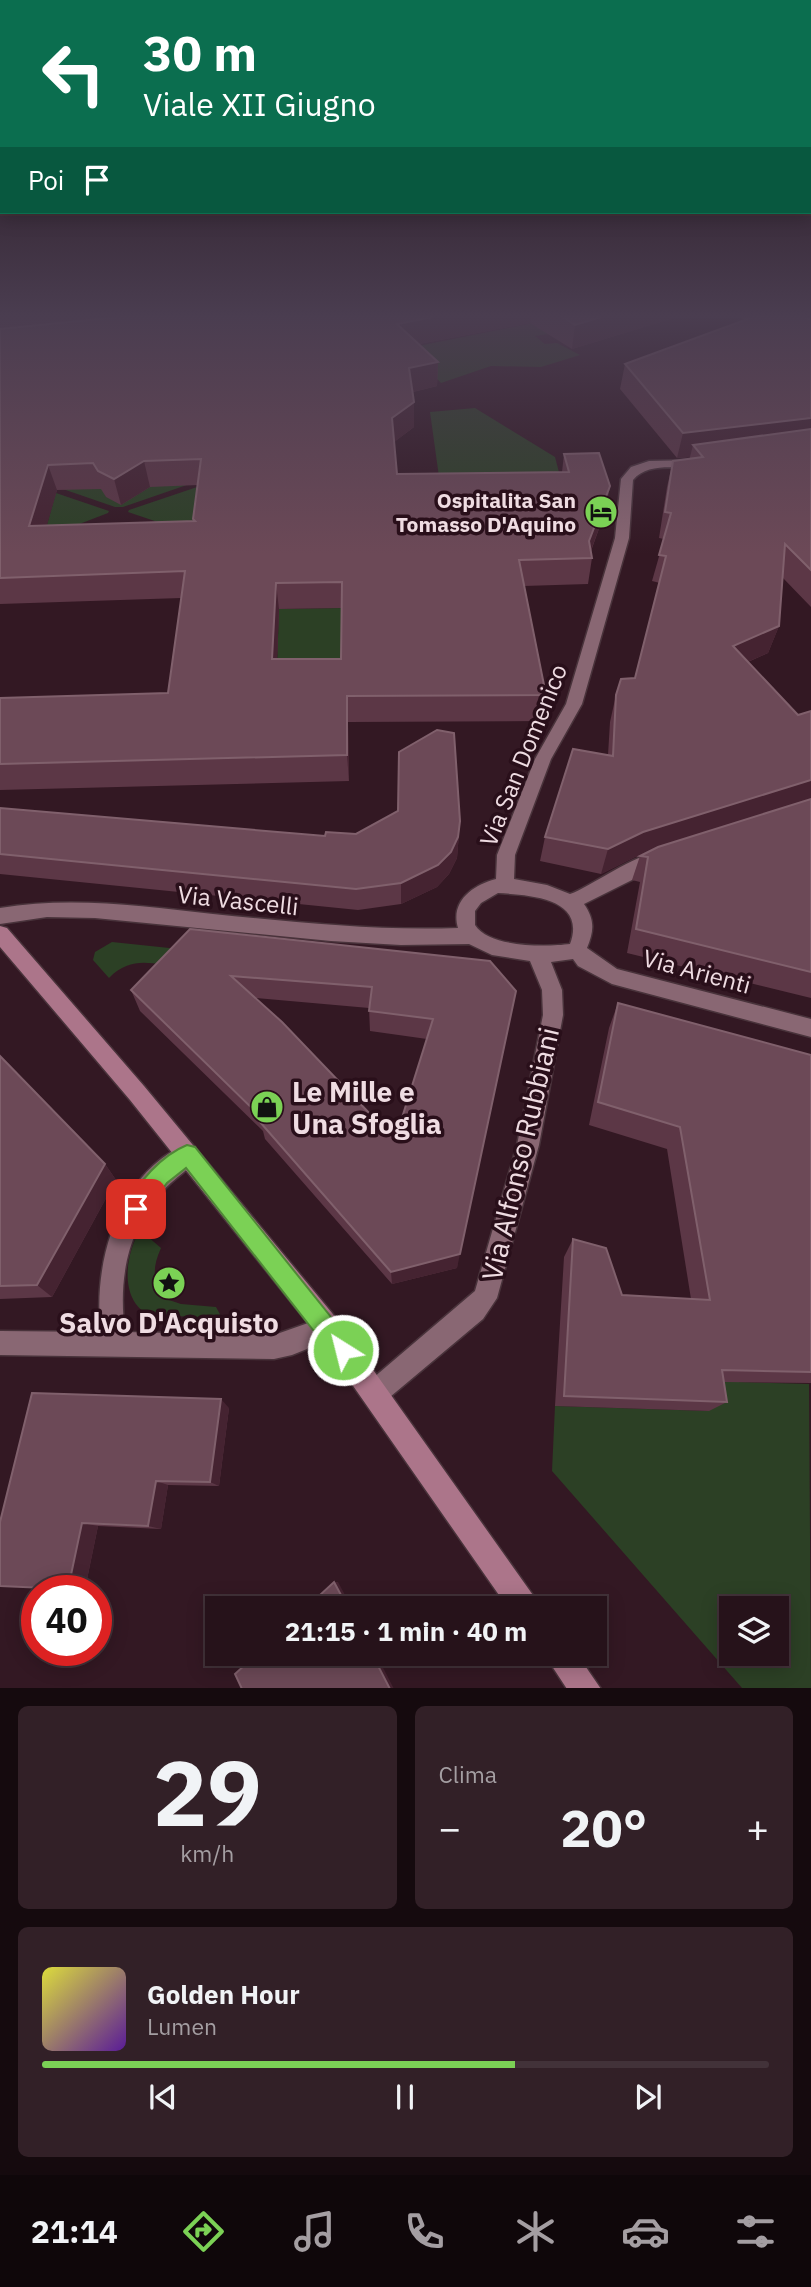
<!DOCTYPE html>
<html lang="it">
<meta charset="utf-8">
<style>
body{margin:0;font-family:"IBM Plex Sans",sans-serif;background:#322027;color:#f1f3f6;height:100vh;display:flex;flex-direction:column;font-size:26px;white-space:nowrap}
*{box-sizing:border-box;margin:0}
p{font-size:23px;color:#a49ea2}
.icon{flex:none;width:38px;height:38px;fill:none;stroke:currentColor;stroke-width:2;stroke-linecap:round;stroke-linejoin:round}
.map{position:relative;height:1688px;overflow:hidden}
.side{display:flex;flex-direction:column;gap:18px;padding:18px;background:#150a0e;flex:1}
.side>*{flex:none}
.banner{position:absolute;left:0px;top:0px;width:812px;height:214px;box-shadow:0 4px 18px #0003,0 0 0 2px #423239;background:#0b6e4f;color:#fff;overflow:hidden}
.tools{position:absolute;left:719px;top:1596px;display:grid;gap:14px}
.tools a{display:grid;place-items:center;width:70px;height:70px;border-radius:0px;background:#26121a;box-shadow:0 4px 18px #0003,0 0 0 2px #423239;font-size:35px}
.speed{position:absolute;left:21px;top:1575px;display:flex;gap:14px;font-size:35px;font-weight:700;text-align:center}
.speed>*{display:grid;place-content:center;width:91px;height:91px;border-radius:50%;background:#26121a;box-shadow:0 4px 18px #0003,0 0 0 2px #423239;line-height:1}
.speed .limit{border:10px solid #d22;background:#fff;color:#111}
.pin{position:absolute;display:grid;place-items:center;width:60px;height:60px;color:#fff;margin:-30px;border-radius:14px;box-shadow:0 4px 10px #0006}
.me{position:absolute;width:77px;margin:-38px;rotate:324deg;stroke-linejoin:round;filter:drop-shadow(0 0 5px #0008)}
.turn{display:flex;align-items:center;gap:24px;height:147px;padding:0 28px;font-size:32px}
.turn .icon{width:91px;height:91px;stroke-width:2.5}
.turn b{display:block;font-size:49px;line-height:60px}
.then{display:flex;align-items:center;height:66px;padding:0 28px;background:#0003;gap:14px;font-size:26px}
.big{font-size:52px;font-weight:700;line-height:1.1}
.side .tile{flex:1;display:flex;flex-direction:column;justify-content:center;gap:10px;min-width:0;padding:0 24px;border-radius:10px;background:#322027}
.side .dial{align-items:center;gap:0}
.dial b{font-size:91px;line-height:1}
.song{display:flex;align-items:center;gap:21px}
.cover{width:84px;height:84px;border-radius:10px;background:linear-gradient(135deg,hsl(60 70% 55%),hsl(270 70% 35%))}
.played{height:7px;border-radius:4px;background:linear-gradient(90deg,#7bd155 65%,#423239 65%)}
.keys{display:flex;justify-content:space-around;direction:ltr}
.heat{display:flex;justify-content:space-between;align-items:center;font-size:38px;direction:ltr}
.side .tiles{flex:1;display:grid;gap:18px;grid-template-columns:1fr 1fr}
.tile:last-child{grid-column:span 2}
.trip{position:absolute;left:205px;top:1596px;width:402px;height:70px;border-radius:0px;background:#26121a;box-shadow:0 4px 18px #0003,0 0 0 2px #423239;font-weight:700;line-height:70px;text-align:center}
.tabs{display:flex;height:112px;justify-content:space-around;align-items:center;background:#0f070a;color:#a49ea2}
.tabs .icon{width:49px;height:49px}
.tabs .on{color:#7bd155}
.tabs b{font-size:32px;color:#f1f3f6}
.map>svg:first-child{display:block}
.green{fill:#2c4025;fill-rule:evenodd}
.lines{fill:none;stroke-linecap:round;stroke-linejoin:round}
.street-casing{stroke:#49333b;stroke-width:3}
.secondary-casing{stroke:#49333b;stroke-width:3}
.street{fill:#896773;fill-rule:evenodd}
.secondary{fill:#ac758a;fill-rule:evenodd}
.wall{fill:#5c3746;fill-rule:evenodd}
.shaded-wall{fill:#452331}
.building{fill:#6c4957;stroke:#80606c;stroke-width:2;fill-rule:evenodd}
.route{fill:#7bd155;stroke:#508837;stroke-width:2}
.labels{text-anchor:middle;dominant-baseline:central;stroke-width:7;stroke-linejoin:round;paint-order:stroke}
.far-poi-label{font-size:21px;font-weight:bold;fill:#efdce2;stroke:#290f1a;text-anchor:end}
.street-label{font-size:24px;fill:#efdce2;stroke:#290f1a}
.near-poi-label{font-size:28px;font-weight:bold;fill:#efdce2;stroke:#290f1a;text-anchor:start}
.near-street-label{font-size:28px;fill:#efdce2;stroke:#290f1a}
</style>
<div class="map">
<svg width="811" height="1689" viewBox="0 0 811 1689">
<rect width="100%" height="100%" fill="#331823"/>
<!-- green -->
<g class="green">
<polygon points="534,323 548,334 535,336 545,344 557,343 580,355 541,367 491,366 441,383 408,348"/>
<polygon points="475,408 555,457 561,480 440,484 430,412"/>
<polygon points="207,478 123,507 115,507 57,487 103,489 106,497 129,499 142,492 143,487"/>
<polygon points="206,484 199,536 128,512 129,510"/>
<polygon points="56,493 109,511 108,513 43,538"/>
<polygon points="343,608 343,666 277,668 279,609"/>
<path d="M112,942L198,951L182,968C153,964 132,955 109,978L93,960L95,952Z"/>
<path d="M140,1230L161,1248C152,1268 152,1281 166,1299L181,1304L216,1307L222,1318L149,1315C119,1300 125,1255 140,1230Z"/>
<path d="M704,1381L809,1384L811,1688H742L552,1471L555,1406L709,1411ZM732,1608H777V1654H732Z"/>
</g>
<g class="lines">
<defs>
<g id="street">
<polygon points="740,317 755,317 811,339 811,346"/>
<path d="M649,461L694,460L700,464L694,468C674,468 647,463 633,480L629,538L582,704L551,759L515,855L514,879L547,885L570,894C593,886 643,847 664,854L667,859L664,864L584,904C595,920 594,931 587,948L617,969L811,1019V1037L612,984L578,966L573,959L551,962L562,990L563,1015L539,1145L497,1298L483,1319L384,1402L375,1406L366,1402L362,1393L366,1384L475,1291L517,1145L543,1015L542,990L530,961L492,955L469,944L401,945L331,941L95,918L47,917L0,924V908C71,896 142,906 213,914C294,922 376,931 458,928C450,901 473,885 496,879L497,855L535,759L566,704L615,538L621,479L631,467ZM498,893C530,895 587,898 570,944C546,947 490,948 475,925V911L481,903Z"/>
<path d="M187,1144L195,1147L198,1155C192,1169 174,1178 164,1190C127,1229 118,1280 125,1332L274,1335L328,1316L337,1319L340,1328L337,1337L292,1355L274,1359L0,1355V1331L101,1332C92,1265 118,1172 187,1144Z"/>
</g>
<g id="secondary">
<polygon points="0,926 7,928 144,1086 337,1319 535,1598 539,1608 508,1608 319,1337 130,1100 0,947"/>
<polygon points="544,1654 577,1654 601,1689 567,1689"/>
</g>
</defs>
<!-- street casing -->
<use href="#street" class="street-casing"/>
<!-- secondary casing -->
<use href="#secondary" class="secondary-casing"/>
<!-- street -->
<use href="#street" class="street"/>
<!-- secondary -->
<use href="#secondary" class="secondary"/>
</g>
<!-- wall -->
<g class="wall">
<path d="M0,317H677L572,349L530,323L419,344L438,362L437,386L413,392L414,402V427L394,442L397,474L562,472L564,454L610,486L605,512L591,551L592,558L588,584L524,586L546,695L542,721L348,722L349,781L0,790V698L168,693L181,598L0,604ZM198,485L193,521L46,526L57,490L101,489L106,497L121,505L150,487ZM341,608V659H277L279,609Z"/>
<polygon points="753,317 811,317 811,607 783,578 779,626 768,653 748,662 798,715 811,711 811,998 627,953 640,882 632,880 640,856 644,854 635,857 601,874 540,861 545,837 608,755 610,722 616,695 635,678 660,583 652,581 664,539 659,538 667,487 673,461 689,459 690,457 677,458 620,389 625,364"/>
<polygon points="0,808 325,836 356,834 460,821 457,858 449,874 437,887 401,904 358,910 0,874"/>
<path d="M190,929L490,961L457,1268L392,1284L265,1139L263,1131L140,1011L131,990ZM256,998L369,1008L370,1031L427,1039L395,1140Z"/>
<polygon points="618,1003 811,1055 811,1383 724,1382 727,1402 709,1411 555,1406 564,1257 573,1239 622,1295 691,1299 667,1149 589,1125 609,1028"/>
<polygon points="0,1056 105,1164 116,1180 52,1297 0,1299"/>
<polygon points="229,1408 219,1486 168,1485 161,1529 98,1526 85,1589 68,1589 0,1586"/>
</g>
<!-- shaded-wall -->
<g class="shaded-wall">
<polygon points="433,317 531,317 530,323 397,348 397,324"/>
<polygon points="601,317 677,317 572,349 575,325"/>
<polygon points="438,362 437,386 409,393 409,368"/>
<polygon points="414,402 414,427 393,443 392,418"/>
<polygon points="811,418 811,442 693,445 690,457 677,458 683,433"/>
<polygon points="144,461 150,487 121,505 114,479"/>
<polygon points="48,465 57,490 39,553 29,526"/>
<polygon points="610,486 605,512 588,558 589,541"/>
<polygon points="276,583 279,609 276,685 272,659"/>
<polygon points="779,626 768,653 724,672 733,646"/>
<polygon points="347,696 348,722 349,781 347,755"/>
<polygon points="811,780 811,801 635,857 601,874 608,849 643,832"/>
<polygon points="460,821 457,858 449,874 437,887 401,904 401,883"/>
<polygon points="512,1012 457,1268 392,1284 391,1272"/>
<polygon points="105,1164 116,1180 52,1297 37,1285"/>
<polygon points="221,1399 229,1408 219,1486 210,1482"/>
<polygon points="156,1481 168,1485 161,1529 148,1526"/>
<polygon points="82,1523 98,1526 85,1589 68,1589"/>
<polygon points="334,1582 338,1582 352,1608 348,1608"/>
<polygon points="372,1654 376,1654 394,1689 390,1689"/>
</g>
<!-- building -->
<g class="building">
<path d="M119,317H433L397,324L438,362L409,368L414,402L392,418L397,474L569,472L564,454L599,453L610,486L589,541L592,558L519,560L546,695L347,696V755L0,764V698L168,693L185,571L0,578V329ZM201,459L193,519L195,521L29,526L48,465L93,463L98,471L114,479L144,461ZM342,582L341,659H272L276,583Z"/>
<polygon points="563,317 601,317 575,325"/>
<polygon points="753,317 803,317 811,320 811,418 683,433 625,364"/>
<polygon points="811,429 811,570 785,544 779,626 733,646 798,715 811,711 811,780 643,832 608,849 545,837 573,749 613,756 616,695 621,679 635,678 666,556 659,555 671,513 665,512 673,461 703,457 693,445"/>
<polygon points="437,730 454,733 460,821 458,837 451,852 438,865 401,883 356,889 0,854 0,808 325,836 326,832 356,834 398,811 399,752"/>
<polygon points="811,799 811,972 636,929 648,857 640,856 658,847"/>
<path d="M190,929L490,961L516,991L460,1254L391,1272L260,1122L263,1119L131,990ZM231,976L372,987L369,1011L433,1019L395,1140L282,1022Z"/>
<polygon points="618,1003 811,1055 811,1372 722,1370 727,1402 564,1396 573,1239 606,1248 622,1295 710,1300 680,1127 598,1102"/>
<polygon points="0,1056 105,1164 37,1285 0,1286"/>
<polygon points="32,1393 221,1399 210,1482 156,1481 148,1526 82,1523 68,1589 0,1586 0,1522"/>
<polygon points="334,1582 348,1608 306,1608"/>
<polygon points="257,1654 372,1654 390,1689 242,1689 235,1674"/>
</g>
<!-- sky -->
<linearGradient id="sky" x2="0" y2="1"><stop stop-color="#1c0d13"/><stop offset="0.57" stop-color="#4a3d50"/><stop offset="1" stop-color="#4a3d50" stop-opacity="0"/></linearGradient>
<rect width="811" height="554" fill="url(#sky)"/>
<!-- route -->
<path class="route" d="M187,1145L195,1147L351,1342L355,1350L351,1358L343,1361L335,1358L186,1168L167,1183L143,1216L136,1219L129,1216L126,1209C136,1183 162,1155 187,1145Z"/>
<!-- icons -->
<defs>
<symbol id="hotel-disc" viewBox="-11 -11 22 22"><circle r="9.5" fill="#7bd155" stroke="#290f1a"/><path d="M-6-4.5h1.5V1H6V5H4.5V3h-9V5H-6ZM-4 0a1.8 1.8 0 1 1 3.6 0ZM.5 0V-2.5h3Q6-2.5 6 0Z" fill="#111"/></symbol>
<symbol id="shop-disc" viewBox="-11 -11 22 22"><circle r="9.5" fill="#7bd155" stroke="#290f1a"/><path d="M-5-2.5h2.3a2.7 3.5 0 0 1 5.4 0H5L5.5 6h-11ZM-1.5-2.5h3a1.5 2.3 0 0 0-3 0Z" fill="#111"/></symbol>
<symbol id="sight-disc" viewBox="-11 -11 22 22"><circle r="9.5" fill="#7bd155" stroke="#290f1a"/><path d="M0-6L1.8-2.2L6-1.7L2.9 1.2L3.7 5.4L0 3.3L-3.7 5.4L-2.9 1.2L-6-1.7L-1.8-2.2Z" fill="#111"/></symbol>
</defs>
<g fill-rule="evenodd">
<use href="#hotel-disc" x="582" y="493" width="38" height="38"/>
<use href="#shop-disc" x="248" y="1088" width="38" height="38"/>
<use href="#sight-disc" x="150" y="1264" width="38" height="38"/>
</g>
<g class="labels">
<!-- far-poi labels -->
<g class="far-poi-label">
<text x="576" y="500">Ospitalita San<tspan x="576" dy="24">Tomasso D'Aquino</tspan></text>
</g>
<!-- street labels -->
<g class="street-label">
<text transform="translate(523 755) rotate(-68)">Via San Domenico</text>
<text transform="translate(238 900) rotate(6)">Via Vascelli</text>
<text transform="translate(697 971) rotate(15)">Via Arienti</text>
</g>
<!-- near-poi labels -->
<g class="near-poi-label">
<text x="292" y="1091">Le Mille e<tspan x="292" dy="32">Una Sfoglia</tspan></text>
<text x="169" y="1322" text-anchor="middle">Salvo D'Acquisto</text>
</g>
<!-- near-street labels -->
<g class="near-street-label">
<text transform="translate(520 1154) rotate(-77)">Via Alfonso Rubbiani</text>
</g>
</g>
</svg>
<div class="tools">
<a><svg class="icon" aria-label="layers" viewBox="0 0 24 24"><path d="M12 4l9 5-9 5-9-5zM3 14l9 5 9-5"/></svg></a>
</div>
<div class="speed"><div class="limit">40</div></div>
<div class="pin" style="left:136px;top:1209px;background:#d93025"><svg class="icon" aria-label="arrive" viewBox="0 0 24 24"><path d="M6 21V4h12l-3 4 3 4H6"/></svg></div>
<svg class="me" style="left:343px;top:1350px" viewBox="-20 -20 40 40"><circle r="17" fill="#7bd155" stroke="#fff" stroke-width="3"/><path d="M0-11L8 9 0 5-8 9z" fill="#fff"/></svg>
<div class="trip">21:15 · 1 min · 40 m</div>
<div class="banner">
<div class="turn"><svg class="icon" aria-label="left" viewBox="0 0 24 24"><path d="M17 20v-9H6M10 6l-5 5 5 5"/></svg><div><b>30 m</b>Viale XII Giugno</div></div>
<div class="then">Poi<svg class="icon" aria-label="arrive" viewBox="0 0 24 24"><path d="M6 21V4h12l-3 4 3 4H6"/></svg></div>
</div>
</div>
<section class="side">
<div class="tiles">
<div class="tile dial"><b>29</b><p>km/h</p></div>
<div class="tile"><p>Clima</p>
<div class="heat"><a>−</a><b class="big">20°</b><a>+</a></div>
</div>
<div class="tile">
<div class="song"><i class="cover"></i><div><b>Golden Hour</b><p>Lumen</p></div></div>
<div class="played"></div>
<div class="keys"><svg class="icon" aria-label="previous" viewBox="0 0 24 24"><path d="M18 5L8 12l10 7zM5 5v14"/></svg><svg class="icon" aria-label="pause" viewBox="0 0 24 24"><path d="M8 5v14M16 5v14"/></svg><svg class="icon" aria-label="next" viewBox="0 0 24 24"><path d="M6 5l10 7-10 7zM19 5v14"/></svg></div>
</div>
</div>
</section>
<nav class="tabs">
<b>21:14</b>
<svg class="icon on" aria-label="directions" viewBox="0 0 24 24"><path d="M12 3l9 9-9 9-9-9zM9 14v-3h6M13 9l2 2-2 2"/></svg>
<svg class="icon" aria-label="music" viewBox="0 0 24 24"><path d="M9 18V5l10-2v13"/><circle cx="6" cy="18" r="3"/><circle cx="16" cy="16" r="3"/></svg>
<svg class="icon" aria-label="phone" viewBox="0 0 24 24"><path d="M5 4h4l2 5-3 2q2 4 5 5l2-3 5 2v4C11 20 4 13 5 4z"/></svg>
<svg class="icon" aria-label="climate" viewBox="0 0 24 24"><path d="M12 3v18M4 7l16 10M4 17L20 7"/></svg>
<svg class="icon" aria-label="car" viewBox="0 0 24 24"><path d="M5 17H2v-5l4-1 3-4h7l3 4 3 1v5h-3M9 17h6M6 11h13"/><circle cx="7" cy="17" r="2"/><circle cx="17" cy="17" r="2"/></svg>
<svg class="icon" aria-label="filters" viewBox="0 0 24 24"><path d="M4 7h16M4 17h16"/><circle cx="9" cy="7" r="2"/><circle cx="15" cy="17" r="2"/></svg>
</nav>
